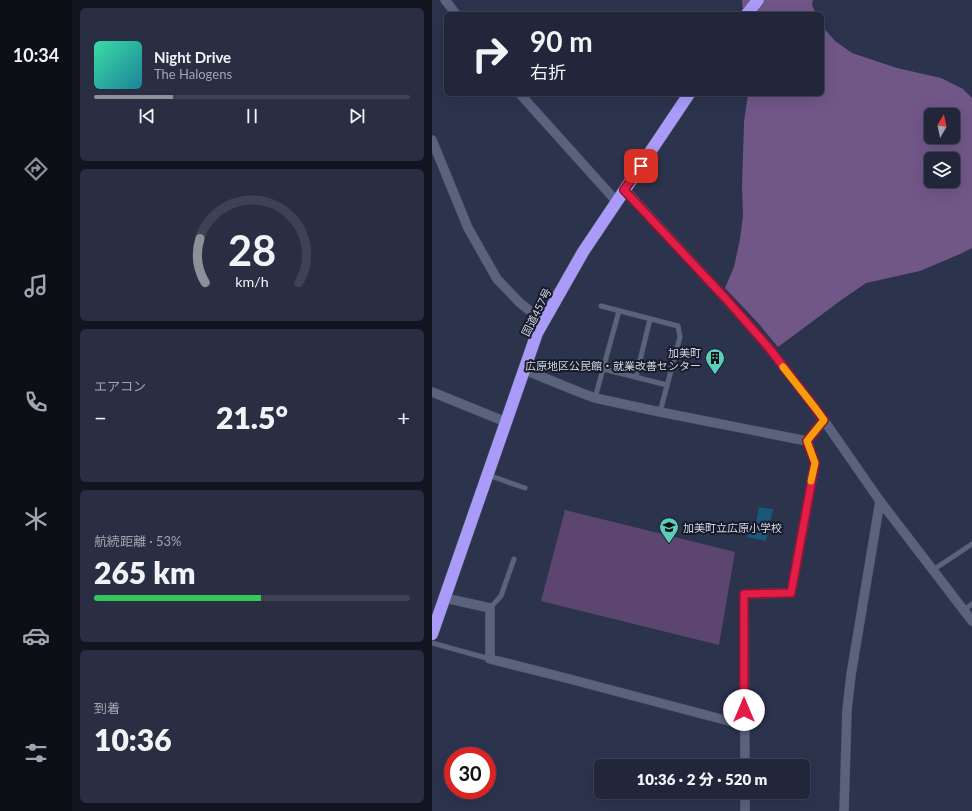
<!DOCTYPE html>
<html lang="ja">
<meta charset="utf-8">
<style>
body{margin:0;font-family:Lato,"Noto Sans JP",sans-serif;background:#292e42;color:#f1f3f6;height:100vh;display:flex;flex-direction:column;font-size:15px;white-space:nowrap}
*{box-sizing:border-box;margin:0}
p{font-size:13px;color:#a2a5af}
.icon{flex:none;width:22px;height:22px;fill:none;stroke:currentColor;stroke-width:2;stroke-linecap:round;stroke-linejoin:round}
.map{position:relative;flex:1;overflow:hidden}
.drawer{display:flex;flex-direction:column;gap:8px;padding:8px;background:#121520;width:360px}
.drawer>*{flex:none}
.top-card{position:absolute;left:12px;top:12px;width:380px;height:84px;border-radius:6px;box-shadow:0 4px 16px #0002,0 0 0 1px #3e4354;background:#21263a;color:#f1f3f6;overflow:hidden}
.needle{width:26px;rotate:9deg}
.buttons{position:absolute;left:492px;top:108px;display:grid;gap:8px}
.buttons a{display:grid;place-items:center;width:36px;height:36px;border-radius:6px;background:#21263a;box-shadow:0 4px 16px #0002,0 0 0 1px #3e4354;font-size:20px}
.speed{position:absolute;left:12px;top:747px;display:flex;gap:8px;font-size:20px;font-weight:700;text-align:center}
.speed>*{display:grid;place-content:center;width:52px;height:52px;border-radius:50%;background:#21263a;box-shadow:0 4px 16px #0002,0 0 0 1px #3e4354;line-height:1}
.speed .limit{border:6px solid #d22;background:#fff;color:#111}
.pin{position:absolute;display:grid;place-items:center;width:34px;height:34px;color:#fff;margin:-17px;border-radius:8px;box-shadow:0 2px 6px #0006}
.me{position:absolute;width:44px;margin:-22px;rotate:0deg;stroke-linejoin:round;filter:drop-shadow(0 0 3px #0008)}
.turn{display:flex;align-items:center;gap:14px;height:84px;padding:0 20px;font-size:18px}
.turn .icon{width:52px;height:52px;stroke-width:2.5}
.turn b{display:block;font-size:28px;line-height:34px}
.big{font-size:30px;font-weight:800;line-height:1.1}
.drawer .widget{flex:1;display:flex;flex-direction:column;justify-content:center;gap:6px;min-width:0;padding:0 14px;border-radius:6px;background:#292e42}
.drawer .dial{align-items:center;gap:0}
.dial svg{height:104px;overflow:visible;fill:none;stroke:#3e4354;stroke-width:7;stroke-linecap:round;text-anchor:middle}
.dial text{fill:#f1f3f6;stroke:none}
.song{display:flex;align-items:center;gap:12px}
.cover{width:48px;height:48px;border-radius:6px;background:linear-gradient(135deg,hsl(160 70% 55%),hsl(190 70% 35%))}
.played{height:4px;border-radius:2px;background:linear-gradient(90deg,#8c9099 25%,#3e4354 25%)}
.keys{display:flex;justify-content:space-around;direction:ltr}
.heat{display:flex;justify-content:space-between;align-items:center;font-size:22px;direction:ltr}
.charge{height:6px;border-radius:3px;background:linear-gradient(90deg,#34c759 53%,#3e4354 0)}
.trip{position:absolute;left:162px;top:759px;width:216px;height:40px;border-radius:6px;background:#21263a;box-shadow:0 4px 16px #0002,0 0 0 1px #3e4354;font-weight:800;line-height:40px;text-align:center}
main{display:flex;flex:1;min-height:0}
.dock{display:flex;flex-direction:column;width:72px;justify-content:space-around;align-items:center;background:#0d0f17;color:#a2a5af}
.dock .icon{width:28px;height:28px}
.dock .on{color:#8c9099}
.dock b{font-size:18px;color:#f1f3f6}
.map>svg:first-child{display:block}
.green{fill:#5c4670}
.forest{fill:#715788;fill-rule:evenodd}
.water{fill:#195878}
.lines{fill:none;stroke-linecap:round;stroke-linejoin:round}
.lane-casing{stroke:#494f64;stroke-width:5.5}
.street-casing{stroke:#494f64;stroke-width:10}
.highway-casing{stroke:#494f64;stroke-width:13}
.lane{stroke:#5a627e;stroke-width:4.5}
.street{stroke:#5a627e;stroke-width:9}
.highway{stroke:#aa9bf9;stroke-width:12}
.route-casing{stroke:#92132f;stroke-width:10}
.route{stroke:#e11d48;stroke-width:7}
.slow{stroke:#f59e0b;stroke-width:7}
.labels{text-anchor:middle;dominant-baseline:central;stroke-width:4;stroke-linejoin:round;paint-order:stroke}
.street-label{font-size:11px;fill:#d0d5e5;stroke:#181c28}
.poi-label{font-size:11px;fill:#d0d5e5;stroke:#181c28;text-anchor:end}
</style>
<main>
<nav class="dock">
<b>10:34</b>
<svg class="icon on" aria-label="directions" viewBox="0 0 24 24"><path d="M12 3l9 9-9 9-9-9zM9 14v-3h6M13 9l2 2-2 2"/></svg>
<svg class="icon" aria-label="music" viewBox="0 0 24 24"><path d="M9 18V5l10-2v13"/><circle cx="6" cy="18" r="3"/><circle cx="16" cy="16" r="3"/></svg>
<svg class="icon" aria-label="phone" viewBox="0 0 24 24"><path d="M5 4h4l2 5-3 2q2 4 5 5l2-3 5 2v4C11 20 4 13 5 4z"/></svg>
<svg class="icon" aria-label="climate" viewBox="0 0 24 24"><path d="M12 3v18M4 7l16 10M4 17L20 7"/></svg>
<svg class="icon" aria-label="car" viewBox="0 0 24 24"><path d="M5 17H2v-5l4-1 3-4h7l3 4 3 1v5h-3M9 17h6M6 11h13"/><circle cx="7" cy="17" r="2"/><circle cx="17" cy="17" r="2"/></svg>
<svg class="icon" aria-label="filters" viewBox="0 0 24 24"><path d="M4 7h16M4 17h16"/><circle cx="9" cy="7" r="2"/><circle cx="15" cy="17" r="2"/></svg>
</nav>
<section class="drawer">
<div class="widget">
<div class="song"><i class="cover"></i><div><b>Night Drive</b><p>The Halogens</p></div></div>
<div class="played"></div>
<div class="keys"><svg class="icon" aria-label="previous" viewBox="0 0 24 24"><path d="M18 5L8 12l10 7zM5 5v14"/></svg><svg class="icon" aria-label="pause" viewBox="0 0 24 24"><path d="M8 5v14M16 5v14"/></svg><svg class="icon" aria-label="next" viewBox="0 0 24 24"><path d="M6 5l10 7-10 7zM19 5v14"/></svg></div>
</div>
<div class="widget dial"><svg viewBox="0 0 100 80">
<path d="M14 69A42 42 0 1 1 86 69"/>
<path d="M14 69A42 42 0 0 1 10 35" stroke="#8c9099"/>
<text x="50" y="56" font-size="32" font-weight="700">28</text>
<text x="50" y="72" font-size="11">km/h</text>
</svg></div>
<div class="widget"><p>エアコン</p>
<div class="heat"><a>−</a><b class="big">21.5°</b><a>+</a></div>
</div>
<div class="widget"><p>航続距離 · 53%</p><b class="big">265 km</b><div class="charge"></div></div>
<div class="widget"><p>到着</p><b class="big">10:36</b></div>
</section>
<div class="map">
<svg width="540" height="811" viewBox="0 0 540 811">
<rect width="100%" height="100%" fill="#2c334d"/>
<!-- green -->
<polygon class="green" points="133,510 303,552 287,645 109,601"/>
<!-- forest -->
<g class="forest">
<polygon points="310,0 381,0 380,5 384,14 311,14"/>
<path d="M390,26L403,41L420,53L465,68L509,78L531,89L540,98V248L528,254L488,271L434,283L408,301L346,347L327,324L293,288L302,267L308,239L311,216L310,186L312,122L316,94H390ZM499,115H521V137H499ZM499,159H521V181H499Z"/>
</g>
<!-- water -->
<polygon class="water" points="327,507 341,509 334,541 315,537 318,523 324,524"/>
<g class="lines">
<defs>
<g id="lane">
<polyline points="169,306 246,326 248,337 228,412"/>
<polyline points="171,369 235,385"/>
<polyline points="204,377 218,319"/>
<polyline points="163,398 187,311"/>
<polyline points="56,475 93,488"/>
<polyline points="501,570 540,544"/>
<polyline points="58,608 69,596 82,559"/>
<polyline points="532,610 540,604"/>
<polyline points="0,643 58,659"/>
</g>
<g id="street">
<polyline points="13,0 24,14"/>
<polyline points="88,94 185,202"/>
<polyline points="0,140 36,228 65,279 88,303 112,322"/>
<polyline points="193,190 294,299 337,348 384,409 448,501 540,621"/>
<polyline points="93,370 147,392 163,398 228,412 375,441 392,420"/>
<polyline points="0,392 74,422"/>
<polyline points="13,598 58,608 58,659 130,677 312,725"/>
<polyline points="313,766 312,594 359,593 383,463 375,441"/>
<polyline points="313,792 313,811"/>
<polyline points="412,811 415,710 419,675 448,501"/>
</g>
<g id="highway">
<polyline points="315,14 326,0"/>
<polyline points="0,634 74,422 105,333 151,252 257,94"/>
</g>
</defs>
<!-- lane casing -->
<use href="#lane" class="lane-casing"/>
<!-- street casing -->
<use href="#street" class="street-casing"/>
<!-- highway casing -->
<use href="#highway" class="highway-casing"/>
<!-- lane -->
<use href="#lane" class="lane"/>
<!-- street -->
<use href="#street" class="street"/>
<!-- highway -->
<use href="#highway" class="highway"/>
</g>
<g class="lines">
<defs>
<polyline id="route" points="209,166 192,190 294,299 337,348 384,409 392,420 375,441 383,463 359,593 312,594 312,710"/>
</defs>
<!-- route casing -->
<use href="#route" class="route-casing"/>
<!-- route -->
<use href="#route" class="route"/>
<!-- slow -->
<polyline class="slow" points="351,367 384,409 392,420 375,441 383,463 379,481"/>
</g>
<!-- icons -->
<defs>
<symbol id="building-pin" viewBox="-11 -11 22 30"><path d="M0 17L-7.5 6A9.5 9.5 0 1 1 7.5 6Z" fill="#5bcebb" stroke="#181c28"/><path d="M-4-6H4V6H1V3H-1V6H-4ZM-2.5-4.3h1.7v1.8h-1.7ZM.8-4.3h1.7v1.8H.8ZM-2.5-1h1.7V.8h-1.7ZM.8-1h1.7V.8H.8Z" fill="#111"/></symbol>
<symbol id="school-pin" viewBox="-11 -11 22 30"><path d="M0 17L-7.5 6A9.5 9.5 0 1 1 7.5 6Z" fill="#5bcebb" stroke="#181c28"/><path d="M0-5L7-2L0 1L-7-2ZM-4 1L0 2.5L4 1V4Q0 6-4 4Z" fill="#111"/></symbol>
</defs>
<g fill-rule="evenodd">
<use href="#building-pin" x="272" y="347" width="22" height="30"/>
<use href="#school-pin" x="226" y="516" width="22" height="30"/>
</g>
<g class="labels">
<!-- street labels -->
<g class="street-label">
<text transform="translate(104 312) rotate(-63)">国道457号</text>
</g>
<!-- poi labels -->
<g class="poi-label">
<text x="269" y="352">加美町<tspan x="269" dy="13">広原地区公民館・就業改善センター</tspan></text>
<text x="251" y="527" text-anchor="start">加美町立広原小学校</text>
</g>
</g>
</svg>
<div class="buttons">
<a><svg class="needle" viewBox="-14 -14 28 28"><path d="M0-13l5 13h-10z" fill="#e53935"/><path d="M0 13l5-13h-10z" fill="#a2a5af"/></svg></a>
<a><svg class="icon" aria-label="layers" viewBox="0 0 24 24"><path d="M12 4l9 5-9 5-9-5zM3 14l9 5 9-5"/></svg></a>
</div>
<div class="speed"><div class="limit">30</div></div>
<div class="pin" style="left:209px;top:166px;background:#d93025"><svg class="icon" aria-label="arrive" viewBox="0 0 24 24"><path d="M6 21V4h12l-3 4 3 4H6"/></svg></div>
<svg class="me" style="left:312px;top:710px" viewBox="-20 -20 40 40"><circle r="19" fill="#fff"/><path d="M0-13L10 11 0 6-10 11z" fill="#e11d48"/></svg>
<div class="trip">10:36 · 2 分 · 520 m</div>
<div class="top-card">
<div class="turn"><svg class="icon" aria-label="right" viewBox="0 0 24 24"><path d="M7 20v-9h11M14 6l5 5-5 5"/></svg><div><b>90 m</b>右折</div></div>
</div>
</div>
</main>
